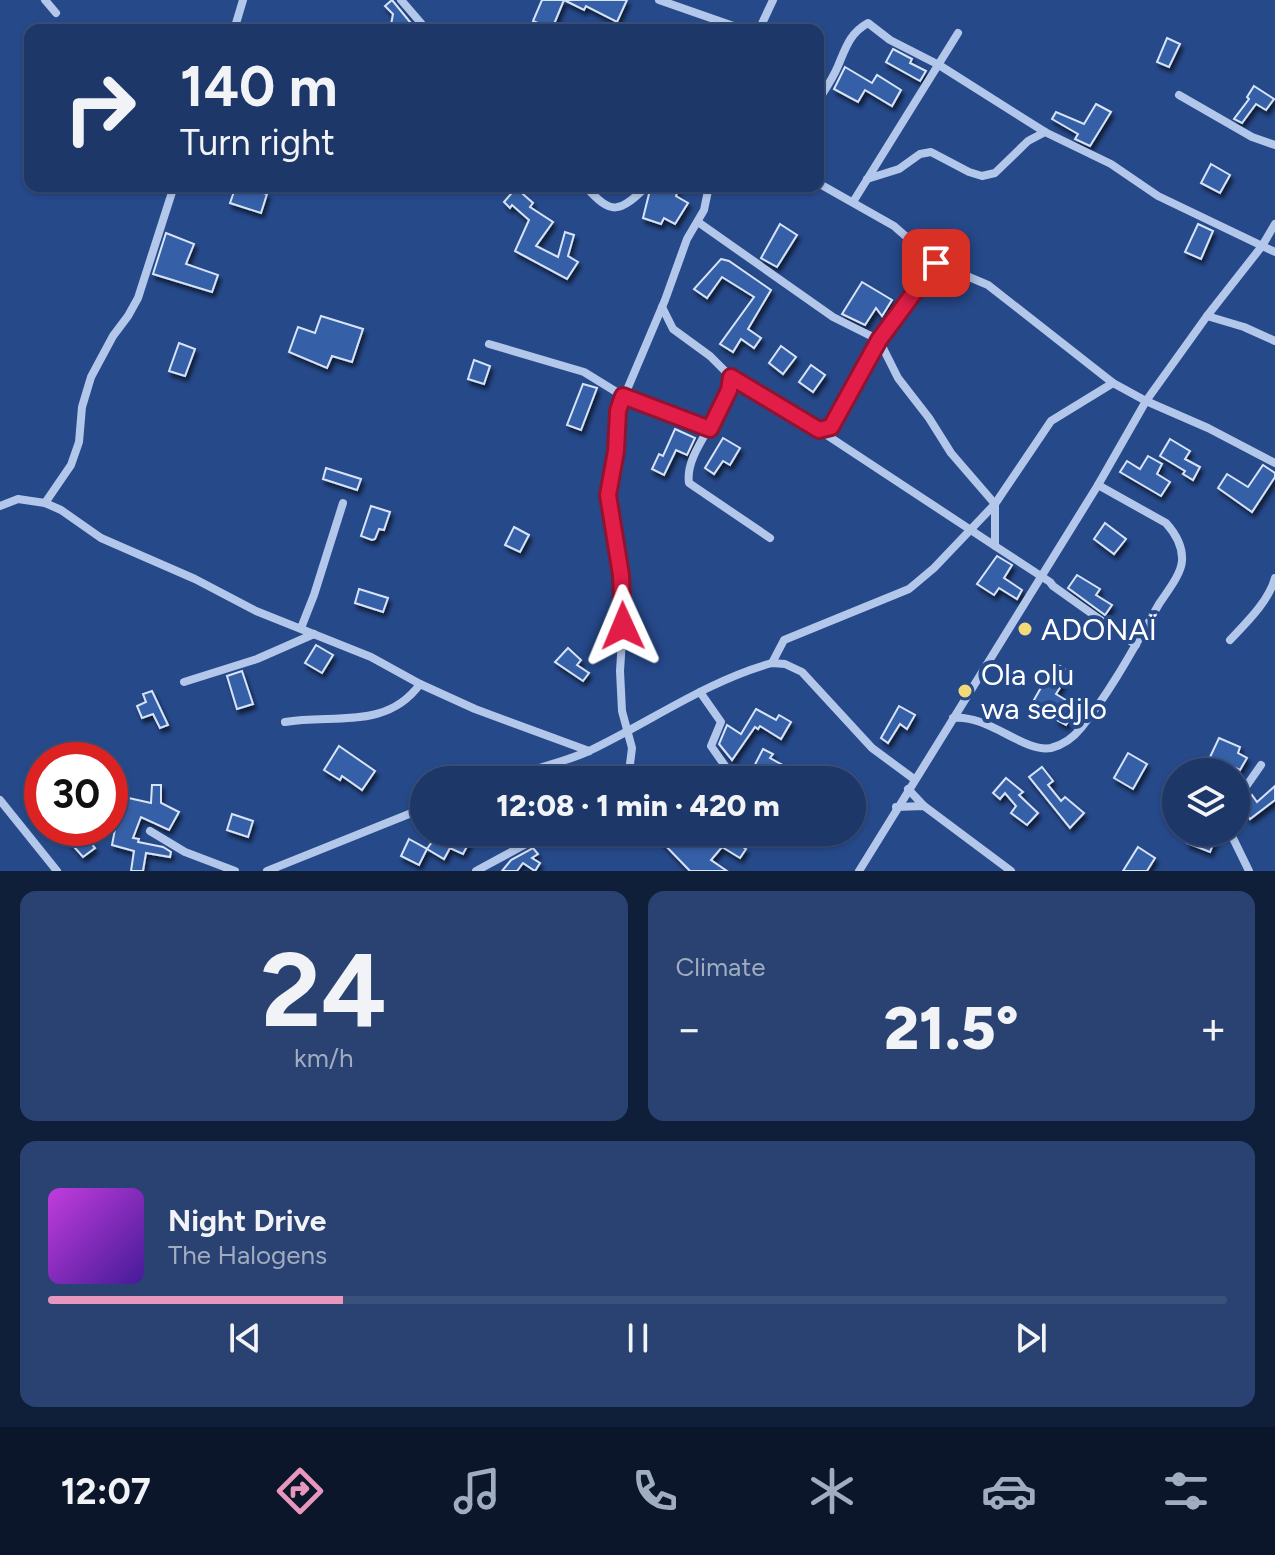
<!DOCTYPE html>
<meta charset="utf-8">
<style>
body{margin:0;font-family:Figtree,sans-serif;background:#294271;color:#f1f3f6;height:100vh;display:flex;flex-direction:column;font-size:30px;white-space:nowrap}
*{box-sizing:border-box;margin:0}
p{font-size:26px;color:#a0acc0}
.icon{flex:none;width:44px;height:44px;fill:none;stroke:currentColor;stroke-width:2;stroke-linecap:round;stroke-linejoin:round}
.map{position:relative;height:871px;overflow:hidden}
.sheet{display:flex;flex-direction:column;gap:20px;padding:20px;background:#0f1e39;flex:1}
.sheet>*{flex:none}
.hud{position:absolute;left:24px;top:24px;width:800px;height:168px;border-radius:16px;box-shadow:0 2px 6px #0004,0 0 0 2px #3a517c;background:#1c3768;color:#f1f3f6;overflow:hidden}
.tools{position:absolute;left:1162px;top:758px;display:grid;gap:16px}
.tools a{display:grid;place-items:center;width:88px;height:88px;border-radius:50%;background:#1c3768;box-shadow:0 2px 6px #0004,0 0 0 2px #3a517c;font-size:40px}
.speed{position:absolute;left:24px;top:742px;display:flex;gap:16px;font-size:40px;font-weight:700;text-align:center}
.speed>*{display:grid;place-content:center;width:104px;height:104px;border-radius:50%;background:#1c3768;box-shadow:0 2px 6px #0004,0 0 0 2px #3a517c;line-height:1}
.speed .limit{border:12px solid #d22;background:#fff;color:#111}
.pin{position:absolute;display:grid;place-items:center;width:68px;height:68px;color:#fff;margin:-34px;border-radius:16px;box-shadow:0 4px 12px #0006}
.me{position:absolute;width:88px;margin:-44px;rotate:359deg;stroke-linejoin:round;filter:drop-shadow(0 0 6px #0008)}
.turn{display:flex;align-items:center;gap:28px;height:168px;padding:0 24px;font-size:36px}
.turn .icon{width:104px;height:104px;stroke-width:2.5}
.turn b{display:block;font-size:56px;line-height:68px}
.big{font-size:60px;font-weight:800;line-height:1.1}
.sheet .widget{flex:1;display:flex;flex-direction:column;justify-content:center;gap:12px;min-width:0;padding:0 28px;border-radius:16px;background:#294271}
.sheet .dial{align-items:center;gap:0}
.dial b{font-size:104px;line-height:1}
.song{display:flex;align-items:center;gap:24px}
.cover{width:96px;height:96px;border-radius:12px;background:linear-gradient(135deg,hsl(290 70% 55%),hsl(260 70% 35%))}
.played{height:8px;border-radius:4px;background:linear-gradient(90deg,#e797bd 25%,#3a517c 25%)}
.keys{display:flex;justify-content:space-around;direction:ltr}
.heat{display:flex;justify-content:space-between;align-items:center;font-size:44px;direction:ltr}
.sheet .tiles{flex:1;display:grid;gap:20px;grid-template-columns:1fr 1fr}
.widget:last-child{grid-column:span 2}
.trip{position:absolute;left:410px;top:766px;width:456px;height:80px;border-radius:40px;background:#1c3768;box-shadow:0 2px 6px #0004,0 0 0 2px #3a517c;font-weight:800;line-height:80px;text-align:center}
.tabs{display:flex;height:128px;justify-content:space-around;align-items:center;background:#0b162a;color:#a0acc0}
.tabs .icon{width:56px;height:56px}
.tabs .current{color:#e797bd}
.tabs b{font-size:36px;color:#f1f3f6}
.map>svg:first-child{display:block}
.building{fill:#365fa6;stroke:#d7e3f7;stroke-width:2;filter:url(#shadow)}
.lines{fill:none;stroke-linecap:round;stroke-linejoin:round}
.minor{stroke:#b3c7ea;stroke-width:8}
.route-casing{stroke:#92132f;stroke-width:20}
.route{stroke:#e11d48;stroke-width:14}
.poi-dot{fill:#f3da78;stroke:#26498a;stroke-width:3}
.labels{text-anchor:middle;dominant-baseline:central;stroke-width:8;stroke-linejoin:round;paint-order:stroke}
.poi-label{font-size:30px;fill:#fff;stroke:#26498a;text-anchor:start}
</style>
<div class="map">
<svg width="1275" height="871" viewBox="0 0 1275 871">
<defs>
<filter id="shadow"><feDropShadow dx="2.5" dy="4.5" stdDeviation="2" flood-color="#0009"/></filter>
</defs>
<rect width="100%" height="100%" fill="#26498a"/>
<!-- building -->
<g class="building">
<polygon points="392,0 410,22 402,30 390,30 393,14 385,6"/>
<polygon points="542,0 564,0 552,29 533,21"/>
<polygon points="564,0 627,0 617,22 586,6 584,10"/>
<polygon points="1167,38 1180,44 1169,67 1157,62"/>
<polygon points="893,49 912,59 910,63 926,71 920,81 886,62"/>
<polygon points="845,67 872,83 877,75 901,90 892,106 865,90 858,102 834,89"/>
<polygon points="1254,86 1274,99 1266,110 1256,104 1242,123 1234,119 1249,99 1247,97"/>
<polygon points="1096,104 1111,112 1090,146 1075,139 1078,134 1052,119 1056,112 1084,124"/>
<polygon points="1211,164 1230,175 1220,193 1201,183"/>
<polygon points="236,186 267,194 261,213 230,203"/>
<polygon points="654,186 678,190 676,196 688,203 675,224 664,218 661,224 643,218 649,194"/>
<polygon points="516,188 533,203 530,207 553,222 536,246 558,257 565,232 574,235 568,256 578,262 567,279 515,251 529,220 512,205 510,208 504,202"/>
<polygon points="780,224 797,235 777,267 761,258"/>
<polygon points="1198,224 1213,231 1201,259 1185,252"/>
<polygon points="166,233 194,244 186,264 218,275 212,292 153,274"/>
<polygon points="721,259 729,261 771,290 748,329 761,338 754,348 741,339 733,352 720,344 754,297 722,277 707,298 694,289"/>
<polygon points="862,282 892,300 882,316 876,308 865,325 842,314"/>
<polygon points="321,316 363,329 352,362 332,356 327,368 289,352 298,327 315,333"/>
<polygon points="179,343 195,349 185,376 169,371"/>
<polygon points="781,346 796,357 783,374 769,363"/>
<polygon points="474,360 490,366 484,384 468,379"/>
<polygon points="811,365 825,375 813,392 799,382"/>
<polygon points="583,384 597,388 581,430 567,425"/>
<polygon points="675,429 695,438 687,455 676,450 664,475 652,469 659,454 663,456"/>
<polygon points="723,438 740,448 730,465 723,461 714,474 705,468"/>
<polygon points="1170,439 1190,451 1185,459 1200,467 1193,480 1183,474 1185,471 1160,456"/>
<polygon points="1148,456 1162,464 1157,474 1170,482 1161,496 1120,472 1127,461 1140,469"/>
<polygon points="1263,465 1275,473 1275,477 1252,512 1218,488 1227,474 1248,487"/>
<polygon points="326,468 361,479 357,490 323,479"/>
<polygon points="371,506 390,512 384,530 379,529 375,539 372,540 361,536"/>
<polygon points="1105,523 1126,539 1114,554 1094,539"/>
<polygon points="514,527 529,535 520,552 505,545"/>
<polygon points="997,556 1012,565 1004,578 1022,590 1017,599 999,588 994,595 977,584"/>
<polygon points="1077,575 1100,589 1096,595 1112,605 1105,615 1068,588"/>
<polygon points="359,589 388,598 383,612 355,603"/>
<polygon points="316,645 333,655 322,673 305,663"/>
<polygon points="568,648 581,660 577,665 589,673 583,681 555,662"/>
<polygon points="1055,663 1070,672 1056,694 1077,707 1066,725 1057,720 1059,716 1034,700"/>
<polygon points="242,671 253,704 237,709 227,676"/>
<polygon points="152,691 168,725 160,728 153,714 142,718 137,706 146,702 143,694"/>
<polygon points="899,706 915,715 907,729 900,724 888,743 881,738"/>
<polygon points="756,709 776,720 779,715 791,722 781,739 760,726 758,729 755,727 732,760 719,744 727,725 741,734"/>
<polygon points="1219,738 1240,747 1238,753 1247,758 1240,770 1210,757"/>
<polygon points="339,746 375,771 362,790 342,776 340,780 324,770"/>
<polygon points="763,749 773,754 770,758 788,768 781,780 747,780"/>
<polygon points="1128,753 1147,764 1133,789 1114,778"/>
<polygon points="1042,767 1053,781 1048,785 1061,801 1065,797 1084,813 1070,828 1029,777"/>
<polygon points="1006,778 1023,792 1019,795 1038,813 1027,825 1011,813 1016,806 1005,793 1000,799 993,793"/>
<polygon points="152,785 161,785 161,803 179,812 169,830 141,817 133,838 139,839 138,842 163,847 171,852 170,857 146,853 143,871 131,871 134,851 112,845 116,824 124,797 151,803"/>
<polygon points="1275,786 1275,800 1250,819 1240,806 1252,795 1257,802"/>
<polygon points="232,814 253,821 248,837 227,830"/>
<polygon points="80,830 95,848 83,857 68,840"/>
<polygon points="439,832 451,837 454,832 462,832 472,837 463,854 450,848 444,859 427,849"/>
<polygon points="668,832 727,832 725,836 746,849 740,858 722,847 711,860 727,871 690,871 660,840"/>
<polygon points="1191,832 1218,832 1210,852 1187,843"/>
<polygon points="409,839 427,849 419,865 401,856"/>
<polygon points="1138,847 1155,858 1147,871 1123,871"/>
<polygon points="533,848 538,854 532,858 540,863 535,871 523,863 517,871 502,871 511,860"/>
</g>
<g class="lines">
<!-- minor -->
<g class="minor">
<polyline points="45,0 56,13"/>
<polyline points="401,0 427,30"/>
<polyline points="659,0 745,30"/>
<polyline points="234,30 243,0"/>
<polyline points="759,30 773,0"/>
<polyline points="1179,95 1252,137 1275,145"/>
<path d="M818,101C825,90 833,78 838,66C846,47 850,33 868,23L890,40L939,65L1045,132L1111,164L1158,196L1275,252"/>
<polyline points="867,179 899,169 920,154 931,152 969,172 982,176 995,173 1028,141 1045,132"/>
<polyline points="818,183 894,226 936,263 988,285 1113,383 1146,401 1208,428 1275,463"/>
<path d="M585,186C612,216 619,213 647,186"/>
<polyline points="853,202 958,33"/>
<polyline points="698,222 833,317 879,340 936,263"/>
<path d="M662,307L673,329L710,356L731,377C727,415 684,450 689,483L770,538"/>
<polyline points="1207,316 1244,327 1275,341"/>
<polyline points="489,344 584,372 623,396 710,429"/>
<polyline points="731,377 819,430 995,546"/>
<polyline points="819,430 831,427 879,340 898,378 929,418 951,453 995,504 995,546 1050,582 1053,586 1136,645"/>
<polyline points="45,503 71,465 79,442 82,407 91,377 113,336 128,316 138,298 174,186"/>
<polyline points="0,506 18,499 45,503 61,510 101,538 195,579 256,611 371,657 420,684 475,709 589,751"/>
<polyline points="301,628 314,595 343,503"/>
<path d="M1230,640C1246,623 1269,601 1275,578"/>
<polyline points="772,663 784,640 909,589 934,568 995,504 1051,421 1113,383"/>
<polyline points="184,682 257,659 314,634"/>
<polyline points="700,692 721,722 711,746 735,780"/>
<path d="M953,718C988,714 1024,753 1051,748C1063,745 1073,738 1081,728C1111,691 1135,646 1159,604C1166,593 1181,575 1182,561C1183,547 1175,533 1166,523L1098,485"/>
<path d="M285,722C334,714 387,730 420,684"/>
<path d="M501,780C531,769 560,764 589,751C650,722 707,681 772,663L785,664L802,672L872,748L914,779"/>
<polyline points="628,780 632,748 622,711 620,671 624,608 618,548 608,495 616,451 618,411 665,300 687,239 704,210 709,186"/>
<polyline points="908,789 924,806"/>
<polyline points="0,800 57,871"/>
<polyline points="1236,801 1261,765"/>
<polyline points="896,807 924,806 1011,871"/>
<polyline points="150,831 185,852 235,871"/>
<polyline points="1230,832 1249,871"/>
<polyline points="267,871 424,808"/>
<polyline points="476,871 548,832"/>
<polyline points="859,871 1098,485 1146,401 1207,316 1262,246 1275,224"/>
</g>
</g>
<g class="lines">
<defs>
<polyline id="route" points="623,626 621,575 608,495 616,451 618,411 623,396 710,429 729,390 731,377 819,430 831,427 879,340 936,263"/>
</defs>
<!-- route casing -->
<use href="#route" class="route-casing"/>
<!-- route -->
<use href="#route" class="route"/>
</g>
<!-- markers -->
<g class="poi-dot">
<circle cx="1025" cy="629" r="8"/>
<circle cx="965" cy="691" r="8"/>
</g>
<g class="labels">
<!-- poi labels -->
<g class="poi-label">
<text x="1041" y="629">ADONAÏ</text>
<text x="981" y="674">Ola olu<tspan x="981" dy="34">wa sedjlo</tspan></text>
</g>
</g>
</svg>
<div class="tools">
<a><svg class="icon" aria-label="layers" viewBox="0 0 24 24"><path d="M12 4l9 5-9 5-9-5zM3 14l9 5 9-5"/></svg></a>
</div>
<div class="speed"><div class="limit">30</div></div>
<div class="pin" style="left:936px;top:263px;background:#d93025"><svg class="icon" aria-label="arrive" viewBox="0 0 24 24"><path d="M6 21V4h12l-3 4 3 4H6"/></svg></div>
<svg class="me" style="left:623px;top:626px" viewBox="-20 -20 40 40"><path d="M0-17L14 15 0 8-14 15z" fill="#e11d48" stroke="#fff" stroke-width="4"/></svg>
<div class="trip">12:08 · 1 min · 420 m</div>
<div class="hud">
<div class="turn"><svg class="icon" aria-label="right" viewBox="0 0 24 24"><path d="M7 20v-9h11M14 6l5 5-5 5"/></svg><div><b>140 m</b>Turn right</div></div>
</div>
</div>
<section class="sheet">
<div class="tiles">
<div class="widget dial"><b>24</b><p>km/h</p></div>
<div class="widget"><p>Climate</p>
<div class="heat"><a>−</a><b class="big">21.5°</b><a>+</a></div>
</div>
<div class="widget">
<div class="song"><i class="cover"></i><div><b>Night Drive</b><p>The Halogens</p></div></div>
<div class="played"></div>
<div class="keys"><svg class="icon" aria-label="previous" viewBox="0 0 24 24"><path d="M18 5L8 12l10 7zM5 5v14"/></svg><svg class="icon" aria-label="pause" viewBox="0 0 24 24"><path d="M8 5v14M16 5v14"/></svg><svg class="icon" aria-label="next" viewBox="0 0 24 24"><path d="M6 5l10 7-10 7zM19 5v14"/></svg></div>
</div>
</div>
</section>
<nav class="tabs">
<b>12:07</b>
<svg class="icon current" aria-label="directions" viewBox="0 0 24 24"><path d="M12 3l9 9-9 9-9-9zM9 14v-3h6M13 9l2 2-2 2"/></svg>
<svg class="icon" aria-label="music" viewBox="0 0 24 24"><path d="M9 18V5l10-2v13"/><circle cx="6" cy="18" r="3"/><circle cx="16" cy="16" r="3"/></svg>
<svg class="icon" aria-label="phone" viewBox="0 0 24 24"><path d="M5 4h4l2 5-3 2q2 4 5 5l2-3 5 2v4C11 20 4 13 5 4z"/></svg>
<svg class="icon" aria-label="climate" viewBox="0 0 24 24"><path d="M12 3v18M4 7l16 10M4 17L20 7"/></svg>
<svg class="icon" aria-label="car" viewBox="0 0 24 24"><path d="M5 17H2v-5l4-1 3-4h7l3 4 3 1v5h-3M9 17h6M6 11h13"/><circle cx="7" cy="17" r="2"/><circle cx="17" cy="17" r="2"/></svg>
<svg class="icon" aria-label="filters" viewBox="0 0 24 24"><path d="M4 7h16M4 17h16"/><circle cx="9" cy="7" r="2"/><circle cx="15" cy="17" r="2"/></svg>
</nav>
